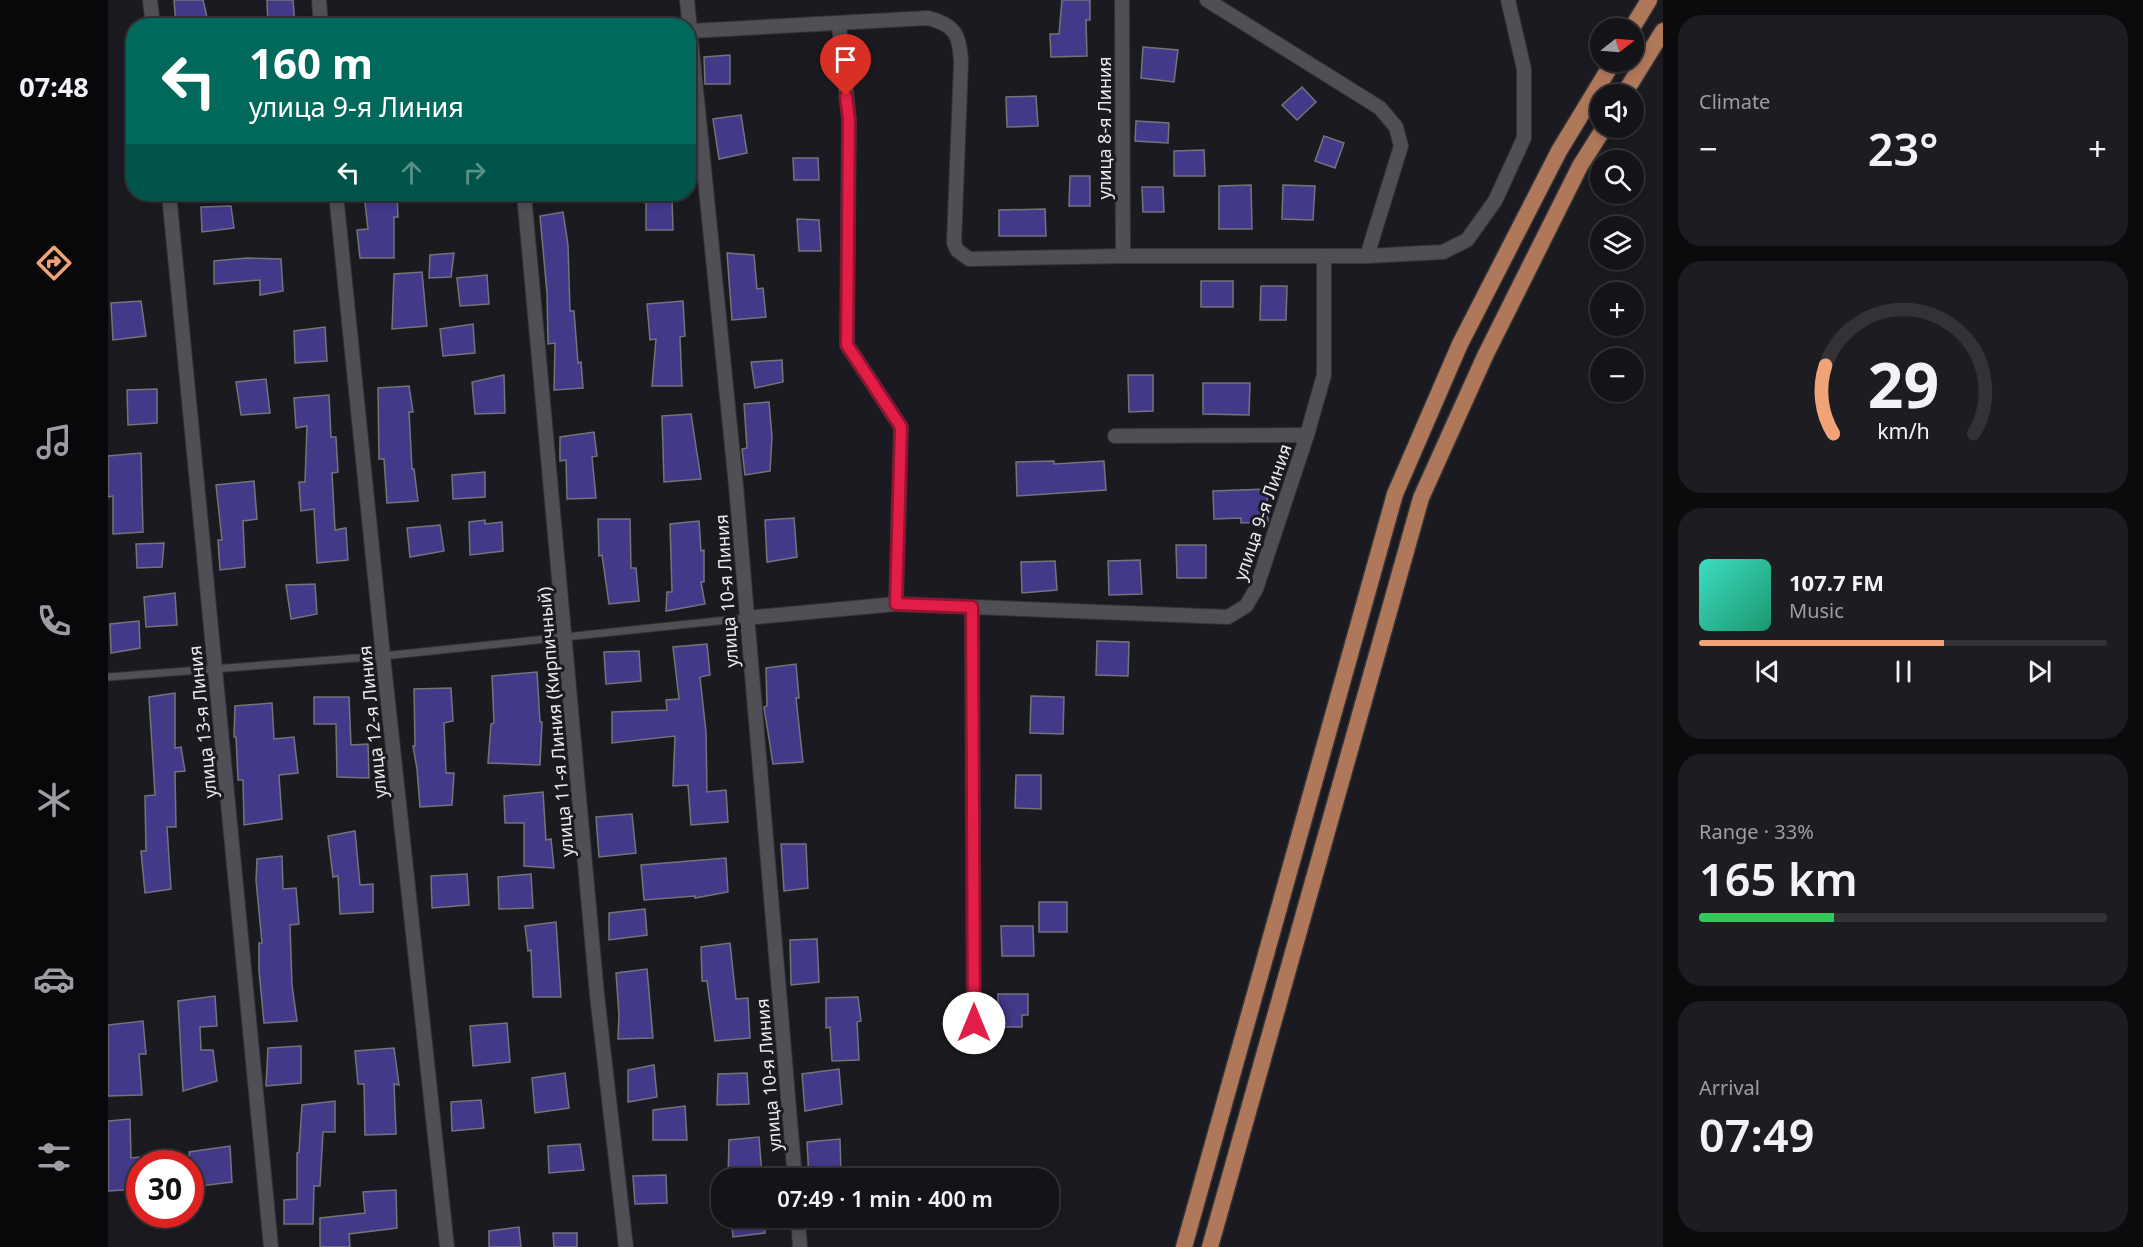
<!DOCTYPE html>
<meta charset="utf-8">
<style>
body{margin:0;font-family:"Noto Sans",sans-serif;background:#1d1d21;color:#f1f3f6;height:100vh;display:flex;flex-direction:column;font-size:22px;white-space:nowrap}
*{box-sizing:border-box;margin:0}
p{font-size:20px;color:#9d9ea2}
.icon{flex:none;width:33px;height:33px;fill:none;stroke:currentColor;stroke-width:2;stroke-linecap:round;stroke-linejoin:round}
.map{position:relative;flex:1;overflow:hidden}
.sheet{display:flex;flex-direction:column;gap:15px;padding:15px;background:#0b0b0d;width:480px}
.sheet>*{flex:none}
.hud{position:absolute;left:18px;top:18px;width:570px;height:183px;border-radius:24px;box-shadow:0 3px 9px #0003,0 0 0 2px #333337;background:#00695c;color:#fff;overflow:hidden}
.needle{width:39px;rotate:73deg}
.controls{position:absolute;left:1482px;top:18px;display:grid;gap:12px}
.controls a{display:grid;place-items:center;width:54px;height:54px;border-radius:50%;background:#141418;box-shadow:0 3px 9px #0003,0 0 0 2px #333337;font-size:30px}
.speed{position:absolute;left:18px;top:1150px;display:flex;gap:12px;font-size:30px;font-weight:700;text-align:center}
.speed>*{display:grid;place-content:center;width:78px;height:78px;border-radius:50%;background:#141418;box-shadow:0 3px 9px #0003,0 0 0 2px #333337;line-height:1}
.speed .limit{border:9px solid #d22;background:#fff;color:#111}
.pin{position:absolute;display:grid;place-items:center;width:51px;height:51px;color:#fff;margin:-62px -26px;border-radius:50% 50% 50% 0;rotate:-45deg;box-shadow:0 0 6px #0007}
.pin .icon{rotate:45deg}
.me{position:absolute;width:66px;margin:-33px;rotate:0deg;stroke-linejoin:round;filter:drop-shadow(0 0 4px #0008)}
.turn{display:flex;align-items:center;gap:21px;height:126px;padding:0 24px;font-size:27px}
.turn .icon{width:78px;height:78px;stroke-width:2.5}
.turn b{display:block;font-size:42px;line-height:51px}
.lanes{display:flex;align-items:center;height:57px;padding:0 24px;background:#0003;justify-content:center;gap:30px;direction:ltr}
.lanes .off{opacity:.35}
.big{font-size:45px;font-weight:600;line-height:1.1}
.sheet .tile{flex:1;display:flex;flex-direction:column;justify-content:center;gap:9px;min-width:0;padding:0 21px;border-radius:24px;background:#1d1d21}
.sheet .dial{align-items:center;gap:0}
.dial svg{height:156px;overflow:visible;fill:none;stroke:#333337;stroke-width:7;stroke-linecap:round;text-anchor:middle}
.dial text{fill:#f1f3f6;stroke:none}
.song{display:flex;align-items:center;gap:18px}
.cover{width:72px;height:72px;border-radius:9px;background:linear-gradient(135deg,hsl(170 70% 55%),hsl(160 70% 35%))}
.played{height:6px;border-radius:3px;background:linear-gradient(90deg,#efa377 60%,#333337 60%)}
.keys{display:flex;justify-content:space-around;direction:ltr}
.heat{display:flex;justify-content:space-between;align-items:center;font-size:33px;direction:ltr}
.charge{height:9px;border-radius:4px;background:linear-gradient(90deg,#34c759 33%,#333337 0)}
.trip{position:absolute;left:603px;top:1168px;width:348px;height:60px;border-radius:24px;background:#141418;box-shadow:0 3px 9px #0003,0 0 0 2px #333337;font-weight:600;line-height:60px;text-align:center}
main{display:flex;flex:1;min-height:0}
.menu{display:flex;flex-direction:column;width:108px;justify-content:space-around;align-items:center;background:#08080a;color:#9d9ea2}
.menu .icon{width:42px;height:42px}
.menu .active{color:#efa377}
.menu b{font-size:27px;color:#f1f3f6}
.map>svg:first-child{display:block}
.building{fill:#423989;stroke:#73747a;stroke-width:1.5}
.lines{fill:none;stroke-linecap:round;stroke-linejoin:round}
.service-casing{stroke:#343437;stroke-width:9}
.minor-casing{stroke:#343437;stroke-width:16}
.primary-casing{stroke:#343437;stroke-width:19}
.service{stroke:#4f4f55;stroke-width:7}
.minor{stroke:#4f4f55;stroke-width:14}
.primary{stroke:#b0785a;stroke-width:16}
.route-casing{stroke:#92132f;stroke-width:15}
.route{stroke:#e11d48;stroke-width:10}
.labels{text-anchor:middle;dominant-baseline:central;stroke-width:6;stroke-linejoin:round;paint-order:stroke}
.street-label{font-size:18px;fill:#ebebef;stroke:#1a1a20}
</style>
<main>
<nav class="menu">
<b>07:48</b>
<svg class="icon active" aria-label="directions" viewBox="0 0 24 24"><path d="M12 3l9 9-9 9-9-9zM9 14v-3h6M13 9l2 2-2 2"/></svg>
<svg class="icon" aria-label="music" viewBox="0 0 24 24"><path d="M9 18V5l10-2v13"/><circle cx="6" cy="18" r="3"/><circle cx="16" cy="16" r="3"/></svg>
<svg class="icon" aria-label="phone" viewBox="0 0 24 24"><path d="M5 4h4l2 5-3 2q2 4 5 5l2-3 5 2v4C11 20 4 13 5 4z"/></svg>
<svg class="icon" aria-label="climate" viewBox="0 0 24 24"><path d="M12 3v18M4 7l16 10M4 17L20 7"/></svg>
<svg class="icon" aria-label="car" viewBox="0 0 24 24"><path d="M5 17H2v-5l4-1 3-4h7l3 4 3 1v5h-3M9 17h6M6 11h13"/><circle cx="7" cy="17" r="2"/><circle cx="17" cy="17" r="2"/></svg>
<svg class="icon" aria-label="filters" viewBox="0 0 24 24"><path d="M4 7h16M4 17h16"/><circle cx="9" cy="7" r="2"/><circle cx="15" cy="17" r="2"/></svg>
</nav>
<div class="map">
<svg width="1555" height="1247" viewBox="0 0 1555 1247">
<rect width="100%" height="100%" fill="#1a1a20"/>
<!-- building -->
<g class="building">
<polygon points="66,0 95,0 101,26 68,26"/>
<polygon points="159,0 185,0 187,26 160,26"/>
<polygon points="954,0 982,0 982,20 978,20 979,56 943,57 942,34 951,34"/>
<polygon points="1035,47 1070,50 1066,82 1033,78"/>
<polygon points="622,55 622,84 597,84 596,57"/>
<polygon points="1194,87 1208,102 1189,120 1174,105"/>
<polygon points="928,96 930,126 899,127 898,97"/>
<polygon points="633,115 639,153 611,159 605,119"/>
<polygon points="1028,121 1061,123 1060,143 1027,141"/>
<polygon points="1216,136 1236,143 1227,168 1207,161"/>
<polygon points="1096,150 1097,176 1066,176 1066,151"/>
<polygon points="685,158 710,158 711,180 686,180"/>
<polygon points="962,176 982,176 982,206 961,206"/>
<polygon points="1143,185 1144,229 1111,229 1111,186"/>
<polygon points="1175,185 1207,186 1205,220 1174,219"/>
<polygon points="1034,187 1055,187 1056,212 1035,212"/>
<polygon points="256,194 289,194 290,217 286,217 286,258 252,258 249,230 260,229"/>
<polygon points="564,198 565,230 538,230 538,201"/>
<polygon points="123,206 126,228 94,232 93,207"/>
<polygon points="937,209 938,236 891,236 891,210"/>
<polygon points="455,212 460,245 462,311 466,311 470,363 473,362 475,388 446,390 447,343 440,344 439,293 432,216"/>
<polygon points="689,219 711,220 713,251 691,251"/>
<polygon points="346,253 343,277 321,278 322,255"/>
<polygon points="619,253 646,255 649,289 655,288 658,317 624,320"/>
<polygon points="139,258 173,259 175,291 152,295 152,280 106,284 106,261"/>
<polygon points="314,272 319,326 284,329 286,274"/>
<polygon points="379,275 381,304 352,306 349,278"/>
<rect x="1093" y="281" width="32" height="26"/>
<polygon points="1153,286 1179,286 1178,320 1152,320"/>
<polygon points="33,301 38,336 5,340 3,303"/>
<polygon points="575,301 577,336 572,337 574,386 544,386 548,339 542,340 539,304"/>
<polygon points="365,324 367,353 335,356 332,329"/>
<polygon points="217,327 219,361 187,363 186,331"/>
<polygon points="674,360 675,382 647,388 643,362"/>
<polygon points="396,375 397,413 367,414 364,382"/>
<polygon points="1020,375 1045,375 1045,411 1021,412"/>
<polygon points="158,379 162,413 133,415 128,382"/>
<polygon points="1095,383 1142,383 1141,415 1095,414"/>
<polygon points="301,386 305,412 301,412 304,469 306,469 310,501 279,503 276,459 271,459 270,388"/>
<polygon points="49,389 49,423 20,425 19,390"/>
<polygon points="221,395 223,437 228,437 230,472 224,473 227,530 238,528 240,560 209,563 206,509 193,511 191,482 197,482 199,426 188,428 186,398"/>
<polygon points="661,402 664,437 662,471 637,475 634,449 639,448 636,404"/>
<polygon points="583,414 593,479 556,482 554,416"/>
<polygon points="486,432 489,456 484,457 488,498 459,499 458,460 452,461 452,437"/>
<polygon points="33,453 35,532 5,534 5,496 0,497 0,456"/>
<polygon points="946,461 946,464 996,461 998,490 909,496 908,462"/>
<polygon points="377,472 377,497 345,499 344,475"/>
<polygon points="146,481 149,519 135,521 137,567 112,570 110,540 114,540 108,485"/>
<polygon points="1159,489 1160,522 1133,523 1133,518 1106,519 1105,491"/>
<polygon points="686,518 689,557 659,562 657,520"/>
<polygon points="490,519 522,519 523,568 528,568 531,601 501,604 494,555 491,556"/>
<polygon points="377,520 377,524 394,522 395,551 362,555 361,522"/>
<polygon points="591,521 593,551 596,550 596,582 593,582 597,604 558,611 559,592 564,592 562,524"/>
<polygon points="332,525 336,551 302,557 299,528"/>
<polygon points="56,543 54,567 29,568 28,544"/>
<polygon points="1068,545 1098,545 1098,578 1069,578"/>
<polygon points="1032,560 1034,594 1001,595 1000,561"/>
<polygon points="947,561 949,590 914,593 913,562"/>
<polygon points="207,584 209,614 183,619 178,585"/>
<polygon points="67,593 69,625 38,627 36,597"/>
<polygon points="31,621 32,648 3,653 2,624"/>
<polygon points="989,641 1021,642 1020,676 988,675"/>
<polygon points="599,644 602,675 592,677 598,732 599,792 618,790 620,822 583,825 580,785 565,786 567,736 504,743 504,712 559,710 558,700 571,699 565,647"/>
<polygon points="531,651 533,681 498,684 496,652"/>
<polygon points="688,664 691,698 688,698 695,762 665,764 656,707 659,706 658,668"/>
<polygon points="429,672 432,722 434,722 432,765 380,763 383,724 386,723 384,676"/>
<polygon points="343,688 345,721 336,723 338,773 346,773 344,805 312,807 309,769 305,746 307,746 306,689"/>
<polygon points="67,693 67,748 73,747 77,771 67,772 68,827 59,827 63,889 37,893 33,851 38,851 37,796 47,795 41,697"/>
<polygon points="923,696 956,697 955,734 922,733"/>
<polygon points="206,697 241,697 243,745 260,744 261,778 229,777 228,724 206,724"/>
<polygon points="164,703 166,739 186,737 190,773 171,775 174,819 136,825 135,780 130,780 128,737 126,737 127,706"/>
<polygon points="908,775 933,775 933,809 907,808"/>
<polygon points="435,792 438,840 443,839 446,868 416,866 416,823 397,823 396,796"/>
<polygon points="524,814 528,853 491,857 488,817"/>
<polygon points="247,831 252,885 265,884 265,912 232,914 230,876 225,877 220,836"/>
<polygon points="673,844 698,844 700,888 676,891"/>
<polygon points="174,856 175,889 188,888 191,924 182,925 184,985 189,1021 156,1023 151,971 151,943 154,943 148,880 149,859"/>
<polygon points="618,858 620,892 587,898 587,896 536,900 533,865"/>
<polygon points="359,874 361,905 324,908 323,876"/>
<polygon points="423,874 425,908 391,909 390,877"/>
<rect x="931" y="902" width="28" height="30"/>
<polygon points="537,909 539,935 501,940 501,913"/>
<polygon points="448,922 453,997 425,997 423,950 420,951 417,926"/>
<polygon points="893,926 925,926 926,956 894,956"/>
<polygon points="709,939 711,982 683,985 682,940"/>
<polygon points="622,943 628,999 640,998 642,1038 607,1041 599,981 594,981 593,947"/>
<polygon points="539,969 545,1038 510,1039 511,1015 508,973"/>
<polygon points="890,994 920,994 920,1015 914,1015 914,1027 890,1027"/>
<polygon points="107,996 109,1026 92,1027 93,1050 105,1050 109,1081 75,1091 70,1001"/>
<polygon points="750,997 753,1021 749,1022 751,1060 724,1061 722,1027 718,1028 718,998"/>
<polygon points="35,1021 38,1054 31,1054 34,1095 0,1096 0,1025"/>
<polygon points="399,1023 402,1062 365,1066 362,1026"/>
<polygon points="193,1046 193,1083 158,1086 160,1048"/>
<polygon points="286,1048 291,1085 286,1084 288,1134 257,1135 256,1084 250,1084 247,1051"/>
<polygon points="546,1065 549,1097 520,1102 520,1070"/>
<polygon points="731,1069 734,1104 697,1111 694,1074"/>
<polygon points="457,1073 461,1108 427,1113 424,1078"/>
<polygon points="639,1073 641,1104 609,1105 610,1074"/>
<polygon points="373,1100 376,1128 344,1131 343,1102"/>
<polygon points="227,1101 227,1132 215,1132 212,1186 206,1186 205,1224 176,1224 176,1200 189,1199 189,1153 191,1152 194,1105"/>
<polygon points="577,1106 579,1140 545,1140 545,1110"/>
<polygon points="22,1119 23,1158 31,1157 30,1189 0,1191 0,1121"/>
<polygon points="651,1137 654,1176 620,1178 621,1140"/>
<polygon points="732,1139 733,1174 701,1179 699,1142"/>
<polygon points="472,1144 476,1170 441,1173 440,1146"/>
<polygon points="122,1146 124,1182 84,1187 81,1152"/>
<polygon points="558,1175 559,1203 527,1204 525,1176"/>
<polygon points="288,1190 289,1228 241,1234 242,1247 212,1247 212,1218 257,1213 255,1192"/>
<polygon points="623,1218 657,1218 657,1233 625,1237"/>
<polygon points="411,1227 413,1247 381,1247 381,1231"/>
<polygon points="445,1233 469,1233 469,1247 446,1247"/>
</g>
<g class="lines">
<defs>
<polyline id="service" points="0,677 275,656 638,618"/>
<g id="minor">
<polyline points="42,0 45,26"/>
<polyline points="211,0 213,26"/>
<polyline points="579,0 628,486 687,1179"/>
<polyline points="1014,0 1015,256"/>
<path d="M583,31L820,18C848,25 852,36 853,63L846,243L849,250L861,259L1015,256H1259L1293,146L1288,127L1272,108L1099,0"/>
<polyline points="61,194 163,1247"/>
<polyline points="228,194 275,656 339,1247"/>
<polyline points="416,194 489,995 518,1247"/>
<polyline points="1259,256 1335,252 1359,240 1387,201 1416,138 1416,69 1400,0"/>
<polyline points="1007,436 1199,435"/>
<polyline points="788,604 1120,617 1138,606 1148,589 1199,435 1216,375 1216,258"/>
<polyline points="864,607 866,1046"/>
<polyline points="638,618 788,604 793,427 739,345 741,119 731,25"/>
<polyline points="690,1218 692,1247"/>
</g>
<g id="primary">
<polyline points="1524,28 1541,0"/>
<polyline points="1516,94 1555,31"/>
<polyline points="1076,1247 1287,494 1352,344 1451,151 1505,62"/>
<polyline points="1102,1247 1313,498 1377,356 1472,166 1496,128"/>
</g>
</defs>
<!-- service casing -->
<use href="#service" class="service-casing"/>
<!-- minor casing -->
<use href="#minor" class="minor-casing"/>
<!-- primary casing -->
<use href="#primary" class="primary-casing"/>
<!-- service -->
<use href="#service" class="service"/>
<!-- minor -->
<use href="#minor" class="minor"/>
<!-- primary -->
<use href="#primary" class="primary"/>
</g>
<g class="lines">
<defs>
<polyline id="route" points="738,96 741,120 739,345 793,427 788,604 864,607 866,1023"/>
</defs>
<!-- route casing -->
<use href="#route" class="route-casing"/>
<!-- route -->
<use href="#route" class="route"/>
</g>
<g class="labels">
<!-- street labels -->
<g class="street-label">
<text transform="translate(996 128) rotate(-90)">улица 8-я Линия</text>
<text transform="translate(1154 512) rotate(-71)">улица 9-я Линия</text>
<text transform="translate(618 591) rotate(-94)">улица 10-я Линия</text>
<text transform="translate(94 722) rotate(-96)">улица 13-я Линия</text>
<text transform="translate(264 722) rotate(-96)">улица 12-я Линия</text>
<text transform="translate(447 722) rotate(-95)">улица 11-я Линия (Кирпичный)</text>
<text transform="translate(660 1075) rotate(-95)">улица 10-я Линия</text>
</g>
</g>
</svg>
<div class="controls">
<a><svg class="needle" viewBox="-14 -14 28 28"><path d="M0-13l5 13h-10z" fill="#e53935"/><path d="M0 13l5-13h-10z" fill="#9d9ea2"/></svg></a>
<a><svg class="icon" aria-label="sound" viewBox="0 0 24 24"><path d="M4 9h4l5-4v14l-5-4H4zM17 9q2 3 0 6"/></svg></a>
<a><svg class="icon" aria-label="search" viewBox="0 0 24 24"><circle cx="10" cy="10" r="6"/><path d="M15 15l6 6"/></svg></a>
<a><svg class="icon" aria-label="layers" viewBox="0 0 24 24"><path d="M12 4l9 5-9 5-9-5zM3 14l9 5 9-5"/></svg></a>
<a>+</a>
<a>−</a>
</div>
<div class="speed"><div class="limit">30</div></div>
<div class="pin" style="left:738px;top:96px;background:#d93025"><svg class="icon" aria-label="arrive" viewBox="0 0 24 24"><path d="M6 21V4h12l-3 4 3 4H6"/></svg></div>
<svg class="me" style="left:866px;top:1023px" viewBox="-20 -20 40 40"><circle r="19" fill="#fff"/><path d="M0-13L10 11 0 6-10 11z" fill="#e11d48"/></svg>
<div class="trip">07:49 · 1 min · 400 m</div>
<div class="hud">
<div class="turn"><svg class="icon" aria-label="left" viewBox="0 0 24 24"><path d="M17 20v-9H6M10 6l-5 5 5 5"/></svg><div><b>160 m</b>улица 9-я Линия</div></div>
<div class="lanes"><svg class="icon" aria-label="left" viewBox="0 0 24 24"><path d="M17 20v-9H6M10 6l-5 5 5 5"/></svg><svg class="icon off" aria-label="ahead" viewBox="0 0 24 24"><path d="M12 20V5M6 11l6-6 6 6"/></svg><svg class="icon off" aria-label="right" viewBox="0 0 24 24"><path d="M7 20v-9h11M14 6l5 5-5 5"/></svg></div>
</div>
</div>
<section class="sheet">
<div class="tile"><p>Climate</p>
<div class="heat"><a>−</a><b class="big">23°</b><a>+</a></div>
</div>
<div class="tile dial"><svg viewBox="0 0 100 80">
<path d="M14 69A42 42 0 1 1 86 69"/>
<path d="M14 69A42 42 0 0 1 10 34" stroke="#efa377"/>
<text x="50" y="56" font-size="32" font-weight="700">29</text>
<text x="50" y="72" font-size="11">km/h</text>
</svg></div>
<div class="tile">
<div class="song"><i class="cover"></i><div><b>107.7 FM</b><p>Music</p></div></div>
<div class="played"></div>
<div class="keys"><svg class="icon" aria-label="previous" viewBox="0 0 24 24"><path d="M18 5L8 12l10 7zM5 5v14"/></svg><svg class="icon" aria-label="pause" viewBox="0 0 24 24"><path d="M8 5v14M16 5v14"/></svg><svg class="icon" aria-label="next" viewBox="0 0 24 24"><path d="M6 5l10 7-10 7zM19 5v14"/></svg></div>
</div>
<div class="tile"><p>Range · 33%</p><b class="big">165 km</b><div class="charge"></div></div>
<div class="tile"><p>Arrival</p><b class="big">07:49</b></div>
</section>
</main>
